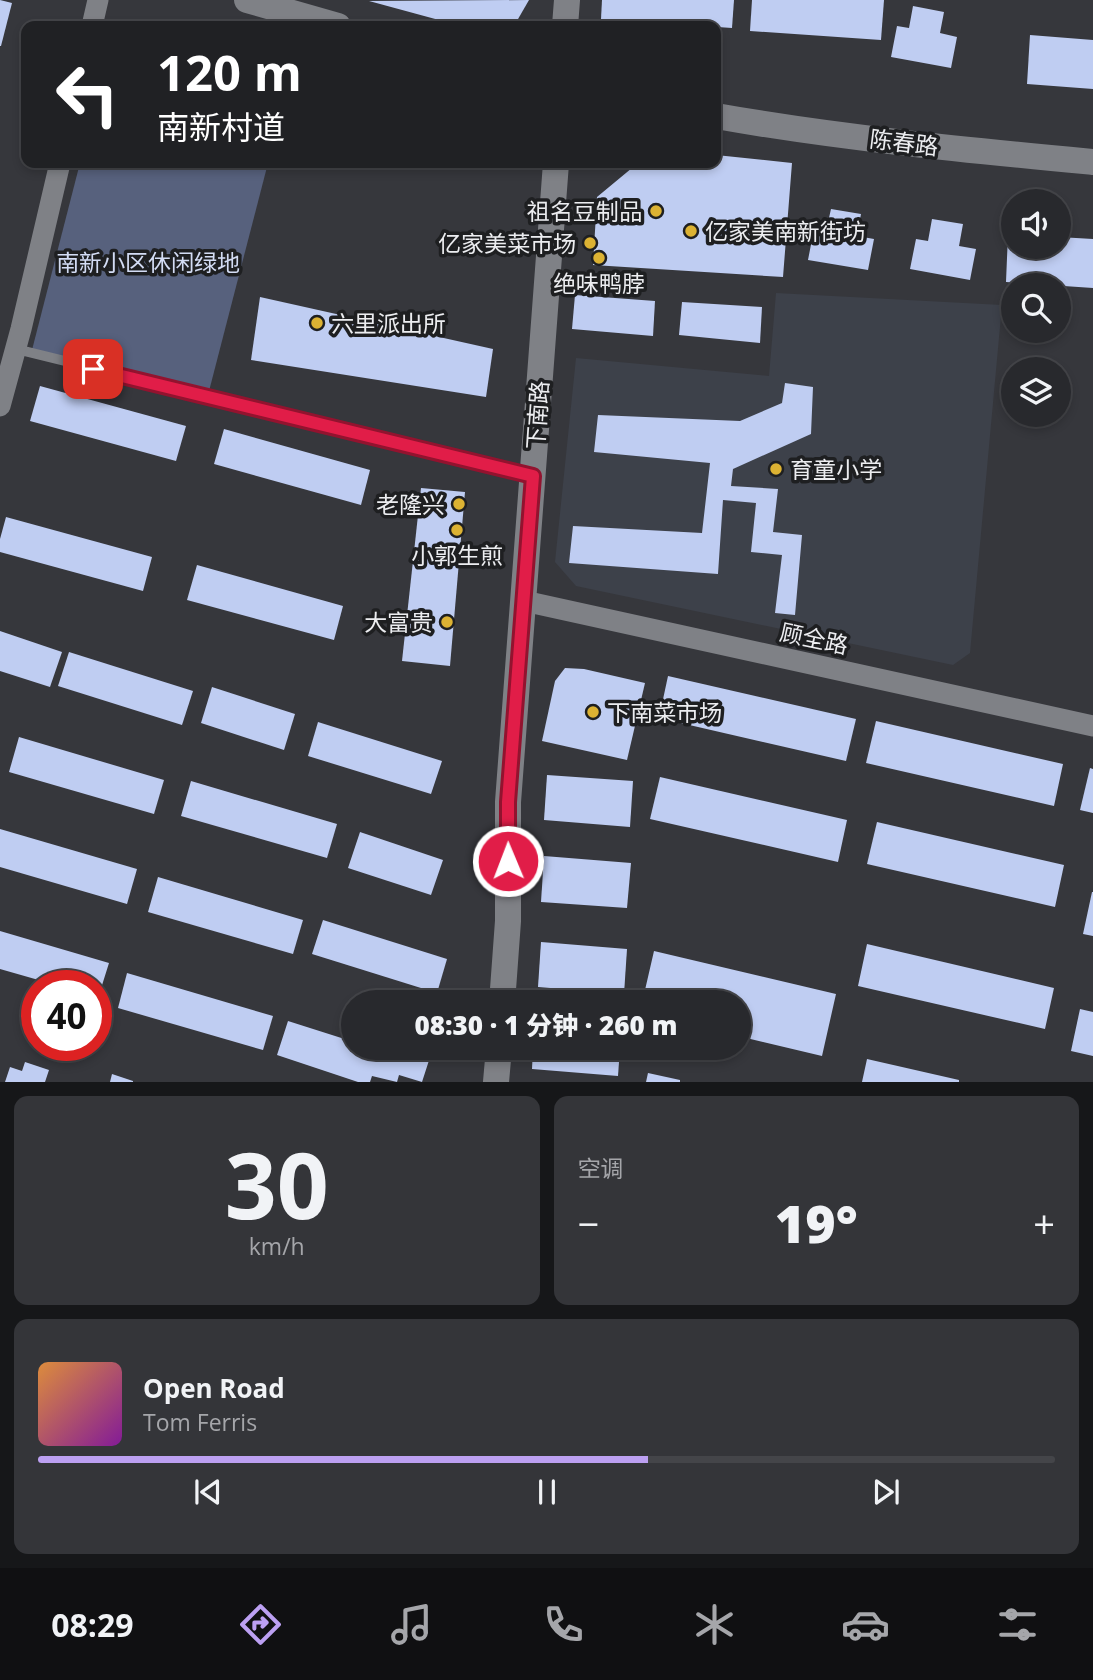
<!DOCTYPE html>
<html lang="zh">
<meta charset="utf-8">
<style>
body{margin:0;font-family:"Open Sans","Noto Sans SC",sans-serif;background:#343539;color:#f1f3f6;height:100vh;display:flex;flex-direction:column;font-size:26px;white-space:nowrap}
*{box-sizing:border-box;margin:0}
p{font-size:23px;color:#a5a6aa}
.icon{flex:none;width:38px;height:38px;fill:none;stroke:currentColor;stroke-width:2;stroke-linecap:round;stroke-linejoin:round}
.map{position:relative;height:1082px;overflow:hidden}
.drawer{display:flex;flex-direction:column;gap:14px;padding:14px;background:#161719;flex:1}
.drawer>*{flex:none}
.banner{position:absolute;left:21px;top:21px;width:700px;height:147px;border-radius:14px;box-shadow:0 4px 10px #0003,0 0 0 2px #444549;background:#202124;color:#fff;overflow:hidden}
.tools{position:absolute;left:1001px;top:189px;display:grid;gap:14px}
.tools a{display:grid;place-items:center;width:70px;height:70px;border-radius:50%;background:#28292d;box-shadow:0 4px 10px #0003,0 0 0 2px #444549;font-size:35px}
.speed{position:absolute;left:21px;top:970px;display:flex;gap:14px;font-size:35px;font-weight:700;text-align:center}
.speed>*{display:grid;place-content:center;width:91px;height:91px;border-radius:50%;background:#28292d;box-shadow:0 4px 10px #0003,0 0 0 2px #444549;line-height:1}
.speed .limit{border:10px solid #d22;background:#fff;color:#111}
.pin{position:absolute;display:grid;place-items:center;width:60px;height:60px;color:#fff;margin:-30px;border-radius:14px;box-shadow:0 4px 10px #0006}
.me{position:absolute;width:77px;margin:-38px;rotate:359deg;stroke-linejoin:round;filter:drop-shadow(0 0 5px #0008)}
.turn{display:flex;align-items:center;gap:24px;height:147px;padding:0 21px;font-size:32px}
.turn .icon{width:91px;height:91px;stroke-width:2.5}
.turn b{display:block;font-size:49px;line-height:60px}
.big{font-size:52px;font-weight:800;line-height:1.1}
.drawer .tile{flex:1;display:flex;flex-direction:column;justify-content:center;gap:10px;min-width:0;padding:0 24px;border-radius:14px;background:#343539}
.drawer .dial{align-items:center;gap:0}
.dial b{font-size:91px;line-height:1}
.song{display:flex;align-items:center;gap:21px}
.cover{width:84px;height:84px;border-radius:10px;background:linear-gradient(135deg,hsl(30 70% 55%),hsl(290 70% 35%))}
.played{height:7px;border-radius:4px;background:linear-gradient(90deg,#bca0f2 60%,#444549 60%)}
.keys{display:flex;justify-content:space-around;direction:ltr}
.heat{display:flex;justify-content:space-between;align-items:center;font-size:38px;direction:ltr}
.drawer .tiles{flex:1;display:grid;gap:14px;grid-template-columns:1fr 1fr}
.tile:last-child{grid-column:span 2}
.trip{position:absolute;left:341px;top:990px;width:410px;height:70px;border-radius:35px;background:#28292d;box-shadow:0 4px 10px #0003,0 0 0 2px #444549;font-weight:800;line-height:70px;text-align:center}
.menu{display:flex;height:112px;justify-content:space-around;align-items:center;background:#101012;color:#a5a6aa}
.menu .icon{width:49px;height:49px}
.menu .current{color:#bca0f2}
.menu b{font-size:32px;color:#f1f3f6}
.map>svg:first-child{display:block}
.built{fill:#3d414a}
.green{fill:#57617d}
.building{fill:#bfcdf2}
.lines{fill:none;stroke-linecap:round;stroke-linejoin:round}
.service{stroke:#7f8186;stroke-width:10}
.minor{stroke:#7f8186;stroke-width:21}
.tertiary{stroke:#7f8186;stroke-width:26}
.route-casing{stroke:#92132f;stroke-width:18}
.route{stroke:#e11d48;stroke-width:12}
.poi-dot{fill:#dcb233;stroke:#1e1f21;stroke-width:2.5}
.labels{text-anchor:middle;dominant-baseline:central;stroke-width:7;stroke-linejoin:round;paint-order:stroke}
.street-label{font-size:23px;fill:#ecedf0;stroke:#1e1f21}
.poi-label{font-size:23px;fill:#ecedf0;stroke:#1e1f21;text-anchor:end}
.park-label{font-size:23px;fill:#d3dcf4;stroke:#1e1f21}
</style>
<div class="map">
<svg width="1093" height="1082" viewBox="0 0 1093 1082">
<rect width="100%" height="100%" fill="#36373c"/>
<!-- built -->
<polygon class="built" points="776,293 1002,305 970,653 953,665 576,586 555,562 576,358 769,376"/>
<!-- green -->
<polygon class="green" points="80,163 268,163 208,395 32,350"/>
<!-- building -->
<g class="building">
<polygon points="0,0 12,3 1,46 0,46"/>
<polygon points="529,0 514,26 461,26 369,1"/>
<polygon points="602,0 734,0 732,28 601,19"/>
<polygon points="752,0 884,0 881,40 750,31"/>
<polygon points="913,6 944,12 940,33 957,37 951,68 891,57 897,26 909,28"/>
<polygon points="1030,35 1093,40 1093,89 1027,84"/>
<polygon points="716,155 792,163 783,277 593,265 597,197 638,163 716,163"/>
<polygon points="831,209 861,214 857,236 874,239 868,270 808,260 814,229 826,231"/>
<polygon points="932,219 963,224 959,246 976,249 970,280 910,269 916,239 928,241"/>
<polygon points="1008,234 1013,234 1013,247 1059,247 1059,237 1093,239 1093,288 1006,282"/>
<polygon points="575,295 655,301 653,336 572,329"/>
<polygon points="260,297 493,349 486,397 251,360"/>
<polygon points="682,302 762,307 760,343 679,335"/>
<polygon points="785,383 813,387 811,434 733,469 731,486 778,489 773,532 802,535 795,615 775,613 782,555 751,552 756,503 723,500 718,574 569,563 573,526 702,533 710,463 594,452 598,415 740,421 782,403"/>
<polygon points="40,386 186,426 176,461 30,421"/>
<polygon points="224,429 370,470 361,505 214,464"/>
<polygon points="421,488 465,492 450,666 402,661"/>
<polygon points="6,517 152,557 143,591 0,552 0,539"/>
<polygon points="197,565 343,606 334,640 187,600"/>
<polygon points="0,631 62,652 50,687 0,671"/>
<polygon points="69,652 193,691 182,725 58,686"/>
<polygon points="565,668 584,669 645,683 627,760 542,741 555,681"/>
<polygon points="668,676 856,719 846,761 659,718"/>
<polygon points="212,687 295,714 284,750 201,723"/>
<polygon points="876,721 1063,764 1054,806 866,763"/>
<polygon points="318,722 442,761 431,794 308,756"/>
<polygon points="19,737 164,780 154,814 9,772"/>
<polygon points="1090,768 1093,769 1093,813 1080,810"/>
<polygon points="547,775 633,781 630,827 544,820"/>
<polygon points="660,777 847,820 838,862 650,819"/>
<polygon points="191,781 337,824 327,858 181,816"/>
<polygon points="877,822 1064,865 1055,907 867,864"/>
<polygon points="0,829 137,869 127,904 0,867"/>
<polygon points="360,832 443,860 431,895 348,868"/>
<polygon points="544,856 631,863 627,908 541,902"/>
<polygon points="158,877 303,920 293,954 148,912"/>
<polygon points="1092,892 1093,892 1093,936 1083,934"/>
<polygon points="323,920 447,959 437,993 312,954"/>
<polygon points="0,931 109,963 98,998 96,997 96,985 56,985 0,969"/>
<polygon points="541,942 627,949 624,994 538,987"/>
<polygon points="867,944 1054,988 1045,1029 858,986"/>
<polygon points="654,951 836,994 822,1056 738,1036 738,1003 642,1003"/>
<polygon points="127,973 273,1016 263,1050 118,1008"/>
<polygon points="1080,1009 1093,1012 1093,1056 1071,1051"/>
<polygon points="288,1021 354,1042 354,1048 433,1048 422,1082 399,1075 397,1082 372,1076 370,1082 358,1082 277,1055"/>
<polygon points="533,1048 620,1048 618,1076 532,1069"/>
<polygon points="867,1059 959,1080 959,1082 862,1082"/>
<polygon points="25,1062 49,1070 45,1082 5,1082 10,1067 22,1071"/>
<polygon points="648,1073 680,1080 680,1082 646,1082"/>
<polygon points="112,1074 133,1081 133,1082 110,1082"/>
</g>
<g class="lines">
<!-- service -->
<polyline class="service" points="16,349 533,476"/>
<!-- minor -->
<g class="minor">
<polyline points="92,26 98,0"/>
<polyline points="0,406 21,329 60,163"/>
<polyline points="524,601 1093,726"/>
</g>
<!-- tertiary -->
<g class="tertiary">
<polyline points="247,0 338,26"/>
<polyline points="565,26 567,0"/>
<path d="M716,116C840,138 967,150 1093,162"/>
<polyline points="502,1003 508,921 508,802 556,163"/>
<polyline points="496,1082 499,1048"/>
</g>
</g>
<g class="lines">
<defs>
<polyline id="route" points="93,369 533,476 508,802 508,861"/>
</defs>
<!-- route casing -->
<use href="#route" class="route-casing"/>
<!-- route -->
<use href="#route" class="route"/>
</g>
<!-- markers -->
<g class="poi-dot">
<circle cx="656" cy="211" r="7"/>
<circle cx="691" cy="231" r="7"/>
<circle cx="590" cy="243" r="7"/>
<circle cx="599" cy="258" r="7"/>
<circle cx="317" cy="323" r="7"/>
<circle cx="776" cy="469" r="7"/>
<circle cx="459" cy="504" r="7"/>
<circle cx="457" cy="530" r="7"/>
<circle cx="447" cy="622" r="7"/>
<circle cx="593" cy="712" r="7"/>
</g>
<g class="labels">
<!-- street labels -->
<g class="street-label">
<text transform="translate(904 142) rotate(7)">陈春路</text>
<text transform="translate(537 415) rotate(-86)">下南路</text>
<text transform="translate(814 638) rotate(12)">顾全路</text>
</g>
<!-- poi labels -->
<g class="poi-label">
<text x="642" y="211">祖名豆制品</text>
<text x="705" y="231" text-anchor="start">亿家美南新街坊</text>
<text x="576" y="243">亿家美菜市场</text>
<text x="599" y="283" text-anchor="middle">绝味鸭脖</text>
<text x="331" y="323" text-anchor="start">六里派出所</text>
<text x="790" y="469" text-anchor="start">育童小学</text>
<text x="445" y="504">老隆兴</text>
<text x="457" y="555" text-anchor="middle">小郭生煎</text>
<text x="433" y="622">大富贵</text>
<text x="607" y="712" text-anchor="start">下南菜市场</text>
</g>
<!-- park labels -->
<g class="park-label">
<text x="148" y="262">南新小区休闲绿地</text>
</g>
</g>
</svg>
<div class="tools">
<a><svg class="icon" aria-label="sound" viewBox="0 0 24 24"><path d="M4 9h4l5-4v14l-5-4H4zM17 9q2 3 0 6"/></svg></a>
<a><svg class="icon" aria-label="search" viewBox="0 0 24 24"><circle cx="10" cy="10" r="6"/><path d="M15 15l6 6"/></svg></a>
<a><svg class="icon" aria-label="layers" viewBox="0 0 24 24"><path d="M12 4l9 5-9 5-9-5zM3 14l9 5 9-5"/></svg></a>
</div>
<div class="speed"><div class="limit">40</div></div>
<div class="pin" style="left:93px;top:369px;background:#d93025"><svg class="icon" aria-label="arrive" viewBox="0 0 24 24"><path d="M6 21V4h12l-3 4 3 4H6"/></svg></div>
<svg class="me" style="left:508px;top:861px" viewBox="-20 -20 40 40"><circle r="17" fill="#e11d48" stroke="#fff" stroke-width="3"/><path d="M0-11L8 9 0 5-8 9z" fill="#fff"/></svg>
<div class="trip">08:30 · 1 分钟 · 260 m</div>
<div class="banner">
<div class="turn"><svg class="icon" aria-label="left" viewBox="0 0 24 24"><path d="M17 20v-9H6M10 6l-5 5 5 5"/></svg><div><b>120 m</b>南新村道</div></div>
</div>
</div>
<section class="drawer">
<div class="tiles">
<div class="tile dial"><b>30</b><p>km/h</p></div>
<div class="tile"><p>空调</p>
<div class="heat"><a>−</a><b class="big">19°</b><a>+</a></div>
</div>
<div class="tile">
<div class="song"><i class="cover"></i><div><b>Open Road</b><p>Tom Ferris</p></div></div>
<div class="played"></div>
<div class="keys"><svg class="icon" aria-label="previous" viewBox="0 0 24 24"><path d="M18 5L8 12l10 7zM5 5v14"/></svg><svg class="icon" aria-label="pause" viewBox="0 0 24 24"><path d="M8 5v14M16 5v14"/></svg><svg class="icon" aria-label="next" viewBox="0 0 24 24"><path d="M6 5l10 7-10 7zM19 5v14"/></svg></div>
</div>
</div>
</section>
<nav class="menu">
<b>08:29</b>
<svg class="icon current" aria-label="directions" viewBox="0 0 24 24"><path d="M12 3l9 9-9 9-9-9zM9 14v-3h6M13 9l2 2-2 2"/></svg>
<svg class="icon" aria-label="music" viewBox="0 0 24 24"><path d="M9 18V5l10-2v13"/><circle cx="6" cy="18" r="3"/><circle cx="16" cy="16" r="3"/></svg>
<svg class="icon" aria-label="phone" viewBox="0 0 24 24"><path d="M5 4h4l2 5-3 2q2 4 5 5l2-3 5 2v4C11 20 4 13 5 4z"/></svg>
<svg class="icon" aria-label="climate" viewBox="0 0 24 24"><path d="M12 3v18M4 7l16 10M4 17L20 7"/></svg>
<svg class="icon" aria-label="car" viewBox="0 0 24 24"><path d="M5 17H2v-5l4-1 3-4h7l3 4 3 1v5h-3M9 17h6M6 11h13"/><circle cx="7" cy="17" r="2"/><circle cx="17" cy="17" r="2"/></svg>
<svg class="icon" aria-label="filters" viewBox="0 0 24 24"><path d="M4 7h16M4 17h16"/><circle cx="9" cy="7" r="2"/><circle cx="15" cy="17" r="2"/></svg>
</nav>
